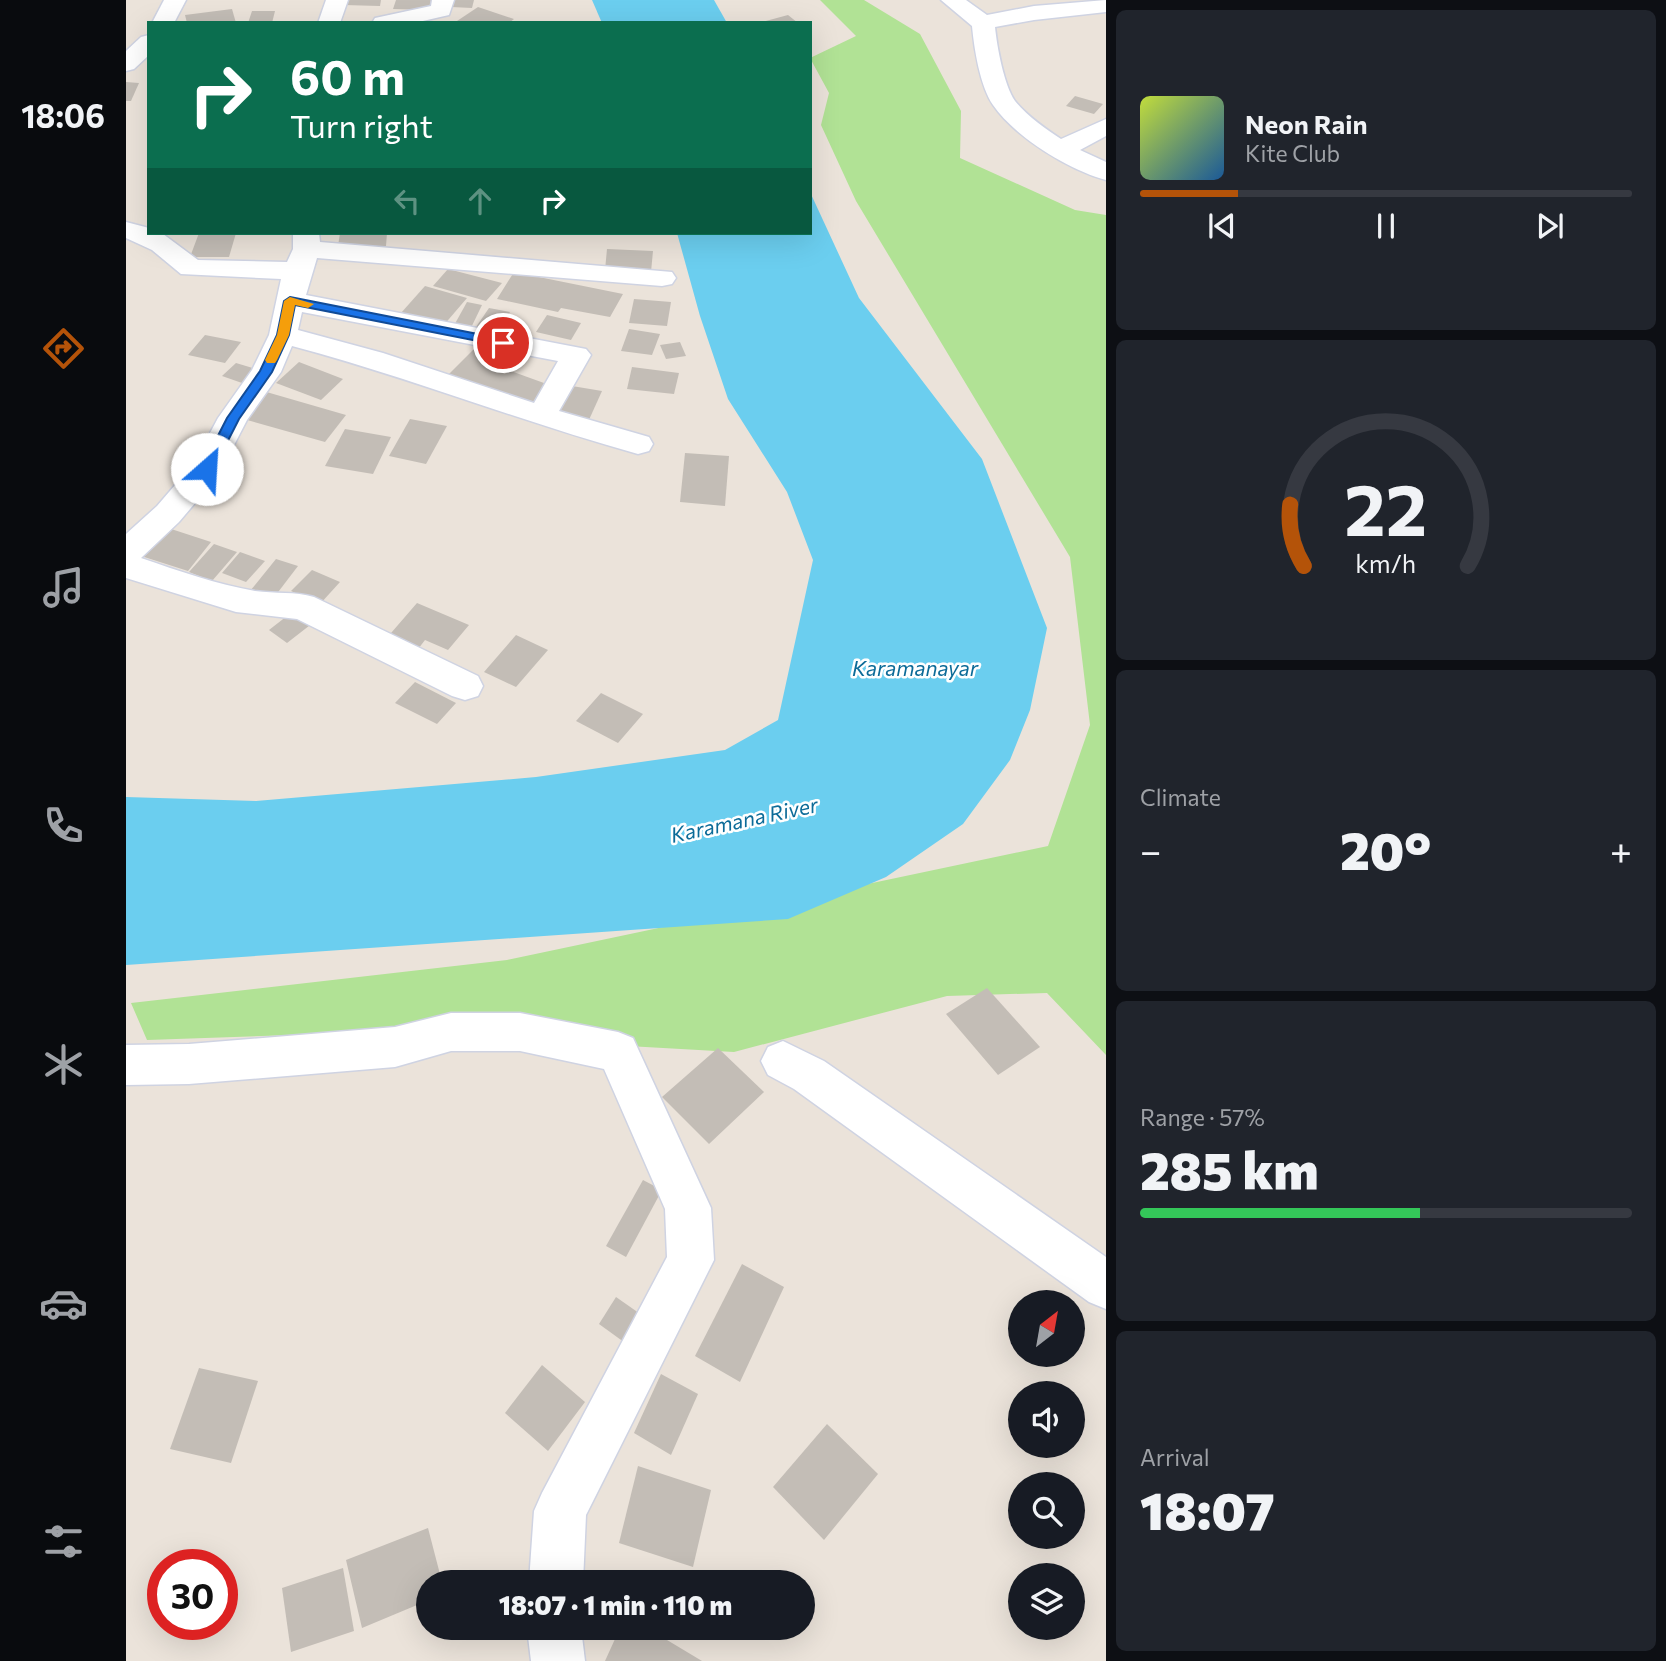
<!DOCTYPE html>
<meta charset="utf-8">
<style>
body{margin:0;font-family:Commissioner,sans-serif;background:#20242c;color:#f1f3f6;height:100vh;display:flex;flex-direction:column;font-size:26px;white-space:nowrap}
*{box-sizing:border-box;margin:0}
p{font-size:23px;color:#9ea1a6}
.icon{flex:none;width:38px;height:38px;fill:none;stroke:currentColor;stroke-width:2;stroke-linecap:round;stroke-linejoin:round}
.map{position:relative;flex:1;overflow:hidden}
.panel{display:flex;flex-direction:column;gap:10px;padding:10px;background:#0d0f14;width:560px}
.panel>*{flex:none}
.top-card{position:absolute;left:21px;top:21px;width:665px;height:214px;border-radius:0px;box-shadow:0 7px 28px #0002;background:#0b6e4f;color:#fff;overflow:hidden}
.needle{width:46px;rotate:31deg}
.controls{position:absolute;left:882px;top:1290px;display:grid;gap:14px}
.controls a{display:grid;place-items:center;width:77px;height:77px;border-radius:50%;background:#171b24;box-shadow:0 7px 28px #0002;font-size:35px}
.speed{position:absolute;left:21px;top:1549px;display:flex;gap:14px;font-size:35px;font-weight:700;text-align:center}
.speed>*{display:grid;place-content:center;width:91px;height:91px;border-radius:50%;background:#171b24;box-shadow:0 7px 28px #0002;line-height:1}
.speed .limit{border:10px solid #d22;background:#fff;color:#111}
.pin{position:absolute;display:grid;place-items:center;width:60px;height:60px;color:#fff;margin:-30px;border:4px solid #fff;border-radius:50%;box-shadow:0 2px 7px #0007}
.me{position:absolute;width:77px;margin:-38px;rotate:26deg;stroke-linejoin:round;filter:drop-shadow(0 0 5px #0008)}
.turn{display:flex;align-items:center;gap:24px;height:147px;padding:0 28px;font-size:32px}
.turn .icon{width:91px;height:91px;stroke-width:2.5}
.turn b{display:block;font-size:49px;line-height:60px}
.lanes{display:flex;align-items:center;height:66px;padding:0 28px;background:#0003;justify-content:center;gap:35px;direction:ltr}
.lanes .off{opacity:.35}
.big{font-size:52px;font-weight:800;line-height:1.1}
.panel .card{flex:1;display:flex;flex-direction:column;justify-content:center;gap:10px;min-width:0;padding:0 24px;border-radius:10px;background:#20242c}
.panel .dial{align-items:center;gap:0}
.dial svg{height:182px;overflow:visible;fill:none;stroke:#363941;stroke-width:7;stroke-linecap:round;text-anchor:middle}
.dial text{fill:#f1f3f6;stroke:none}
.song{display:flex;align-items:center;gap:21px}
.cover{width:84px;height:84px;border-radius:10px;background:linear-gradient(135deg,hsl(70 70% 55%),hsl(210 70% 35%))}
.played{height:7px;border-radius:4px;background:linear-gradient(90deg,#b45309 20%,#363941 20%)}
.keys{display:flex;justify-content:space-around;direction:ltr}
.heat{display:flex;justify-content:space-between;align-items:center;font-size:38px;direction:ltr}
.charge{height:10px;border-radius:5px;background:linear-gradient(90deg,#34c759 57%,#363941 0)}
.trip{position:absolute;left:290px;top:1570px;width:399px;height:70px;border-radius:35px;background:#171b24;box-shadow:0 7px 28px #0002;font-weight:800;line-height:70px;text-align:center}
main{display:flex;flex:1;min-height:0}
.dock{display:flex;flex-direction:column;width:126px;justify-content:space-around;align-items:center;background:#090b0e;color:#9ea1a6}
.dock .icon{width:49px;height:49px}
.dock .active{color:#b45309}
.dock b{font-size:32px;color:#f1f3f6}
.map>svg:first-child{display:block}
.green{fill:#b1e295}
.water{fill:#6bceef}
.building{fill:#c3bdb6}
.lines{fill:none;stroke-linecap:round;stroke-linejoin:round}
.minor-casing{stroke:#cfd3e2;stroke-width:3}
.minor{fill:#fff;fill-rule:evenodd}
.route{fill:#1a73e8;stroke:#114b97;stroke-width:2}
.slow{fill:#f59e0b}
.labels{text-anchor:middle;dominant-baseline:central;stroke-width:5;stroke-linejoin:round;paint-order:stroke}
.water-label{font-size:21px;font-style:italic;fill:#0c6b98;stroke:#fff}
</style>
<main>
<nav class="dock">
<b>18:06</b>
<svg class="icon active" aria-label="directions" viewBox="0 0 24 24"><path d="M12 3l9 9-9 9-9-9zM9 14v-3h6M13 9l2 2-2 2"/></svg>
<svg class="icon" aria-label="music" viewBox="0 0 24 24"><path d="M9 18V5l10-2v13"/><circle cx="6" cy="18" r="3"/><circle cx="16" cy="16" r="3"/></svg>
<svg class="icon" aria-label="phone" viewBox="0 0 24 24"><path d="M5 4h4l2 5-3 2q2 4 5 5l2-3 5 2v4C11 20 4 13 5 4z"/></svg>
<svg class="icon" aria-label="climate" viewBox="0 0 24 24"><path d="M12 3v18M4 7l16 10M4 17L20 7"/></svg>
<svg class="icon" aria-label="car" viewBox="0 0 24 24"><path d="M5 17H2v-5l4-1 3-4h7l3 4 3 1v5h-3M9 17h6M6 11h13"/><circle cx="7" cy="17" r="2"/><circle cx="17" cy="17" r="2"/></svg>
<svg class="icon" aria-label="filters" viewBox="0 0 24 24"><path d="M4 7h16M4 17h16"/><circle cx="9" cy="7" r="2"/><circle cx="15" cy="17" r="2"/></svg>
</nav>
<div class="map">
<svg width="980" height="1661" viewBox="0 0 980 1661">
<rect width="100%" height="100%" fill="#ebe3da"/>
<!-- green -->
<polygon class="green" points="694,0 738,0 794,34 835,111 834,158 949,210 980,215 980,1055 921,993 821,996 608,1052 254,1032 21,1040 5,1003 381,960 922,846 964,725 944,557 730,201 695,125 703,93 684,58 730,36"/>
<!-- water -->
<g class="water">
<polygon points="466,0 588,0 601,23 476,23"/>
<polygon points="684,192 733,298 856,459 921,628 904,710 884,760 837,824 760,877 662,919 0,965 0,797 130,801 410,777 599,750 652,720 687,560 661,492 602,399 574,316 551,233 684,233"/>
</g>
<!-- building -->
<g class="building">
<polygon points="220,0 255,0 254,6 218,5"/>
<polygon points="270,0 305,0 303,10 267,9"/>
<polygon points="327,0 348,0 346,8 325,7"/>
<polygon points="352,7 388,19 383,23 328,23"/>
<polygon points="106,9 110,23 61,23 59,15"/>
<polygon points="126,11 149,11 146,23 122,23"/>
<polygon points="662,15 672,23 636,23 636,22"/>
<polygon points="0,82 13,83 5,101 0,101"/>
<polygon points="949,96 977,104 968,114 940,106"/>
<polygon points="73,233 110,233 103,257 64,257"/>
<polygon points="214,233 261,233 260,246 212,246"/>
<polygon points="481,249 527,251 525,272 479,270"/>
<polygon points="322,269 376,283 360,301 307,286"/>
<polygon points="388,272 497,294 484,317 435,308 432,312 371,299"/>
<polygon points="299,286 341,298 317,326 275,313"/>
<polygon points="508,299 545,302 541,326 503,323"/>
<polygon points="341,302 356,305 343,332 326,329"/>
<polygon points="363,308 384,312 370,334 348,330"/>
<polygon points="421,315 455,323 445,340 410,332"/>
<polygon points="503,329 534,334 526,355 495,351"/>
<polygon points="79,335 115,342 99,363 62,355"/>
<polygon points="355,342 378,350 361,367 379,374 382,370 429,387 410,408 321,376"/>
<polygon points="554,342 560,356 540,359 534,345"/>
<polygon points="173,362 217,379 195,400 150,383"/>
<polygon points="110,363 130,369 116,383 96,376"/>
<polygon points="506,367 553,373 548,394 501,389"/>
<polygon points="440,385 476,391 462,422 425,415"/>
<polygon points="137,391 220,415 199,442 114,418"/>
<polygon points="284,419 321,426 300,464 263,456"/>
<polygon points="219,429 265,437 247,474 199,466"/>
<polygon points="559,453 603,456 599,506 554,502"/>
<polygon points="36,526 85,542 62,571 12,555"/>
<polygon points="88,544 111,552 86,581 63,572"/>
<polygon points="114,552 139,561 120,582 96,573"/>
<polygon points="150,559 172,566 143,604 120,596"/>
<polygon points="186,570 214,582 194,604 165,591"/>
<polygon points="291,603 343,625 322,650 299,640 289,653 259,640"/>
<polygon points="170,609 188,622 161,643 143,630"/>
<polygon points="390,635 422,650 390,687 358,672"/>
<polygon points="289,682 330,703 311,724 269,703"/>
<polygon points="475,693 517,714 492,743 450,721"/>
<polygon points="861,988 914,1047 872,1075 820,1014"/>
<polygon points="592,1048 638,1092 583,1144 536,1097"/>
<polygon points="517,1180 536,1190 500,1257 480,1246"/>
<polygon points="616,1264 658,1287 614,1382 569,1356"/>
<polygon points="490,1297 520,1318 502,1345 473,1324"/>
<polygon points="416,1365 459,1402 422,1451 379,1413"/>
<polygon points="73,1368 132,1381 105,1463 44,1449"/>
<polygon points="535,1374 572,1394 545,1455 508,1433"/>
<polygon points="701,1424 752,1474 698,1540 647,1487"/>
<polygon points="512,1466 585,1490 567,1567 493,1543"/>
<polygon points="302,1528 316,1582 303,1582 303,1600 236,1628 220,1560"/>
<polygon points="217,1568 228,1631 165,1652 156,1588"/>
<polygon points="494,1628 521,1628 576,1661 479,1661"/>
</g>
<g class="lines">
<defs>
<g id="minor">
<polygon points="38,0 60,0 48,23 26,23"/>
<polygon points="200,0 222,0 214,23 192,23"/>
<polygon points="306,0 328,0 323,15 288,23 246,23 249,18 305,6"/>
<path d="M815,0H840L861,15L908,6L980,0V12L908,20L869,27C871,47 878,85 889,101C901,116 920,129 935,139L980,119V136L954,150L980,162V180C943,170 889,137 867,105C854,86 848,48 846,26Z"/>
<polygon points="23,35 23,55 8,69 0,71 0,51 15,37"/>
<path d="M0,222L23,228V233L37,234L72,260L161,262L167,249V233H193L194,242L546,272L550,278L546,284L536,286L191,258L180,295L460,349L465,355L433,411L523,437L527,444L523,451L512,454C396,422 283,377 166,346L155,372L121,420L92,476L53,522L15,558C53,571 90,584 129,591C149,594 169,591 188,597L352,676L357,686L352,696L339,700L326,696L171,619L110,612L0,578V534L31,506L68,463L92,418L126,370L143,335L155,279L55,274L26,250L0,238ZM176,312L432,361L408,403L257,353L172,330Z"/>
<polygon points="325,1013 394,1013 492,1032 507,1038 585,1208 588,1260 460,1515 457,1582 403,1582 408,1511 416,1493 541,1257 539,1209 478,1069 394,1051 325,1051 269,1067 63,1084 0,1085 0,1045 63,1044 269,1027"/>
<polygon points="657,1041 698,1061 980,1257 980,1309 963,1302 668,1089 642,1075 635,1061 642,1047"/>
<polygon points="401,1628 455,1628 459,1661 405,1661"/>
</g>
</defs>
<!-- minor casing -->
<use href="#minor" class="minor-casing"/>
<!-- minor -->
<use href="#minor" class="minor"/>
</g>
<!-- route -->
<polygon class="route" points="164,297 377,339 383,343 377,346 169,305 163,335 146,372 113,419 86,472 77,472 75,469 101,418 134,371 151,335 158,301"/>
<!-- slow -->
<polygon class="slow" points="164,297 188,304 182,308 169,305 163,335 151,360 149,363 141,363 139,360 151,335 158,301"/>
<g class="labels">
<!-- water labels -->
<g class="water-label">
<text x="789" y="667">Karamanayar</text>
<text transform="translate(618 819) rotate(-12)">Karamana River</text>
</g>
</g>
</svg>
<div class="controls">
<a><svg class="needle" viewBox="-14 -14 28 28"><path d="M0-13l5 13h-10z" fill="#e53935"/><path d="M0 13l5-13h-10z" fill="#9ea1a6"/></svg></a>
<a><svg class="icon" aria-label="sound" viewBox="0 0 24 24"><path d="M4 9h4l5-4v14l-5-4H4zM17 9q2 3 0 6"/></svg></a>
<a><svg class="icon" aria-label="search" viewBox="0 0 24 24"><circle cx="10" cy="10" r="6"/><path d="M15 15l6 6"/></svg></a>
<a><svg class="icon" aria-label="layers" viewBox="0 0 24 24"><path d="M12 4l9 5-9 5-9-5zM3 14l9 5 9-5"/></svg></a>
</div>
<div class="speed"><div class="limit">30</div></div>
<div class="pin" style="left:377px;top:343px;background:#d93025"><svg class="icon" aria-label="arrive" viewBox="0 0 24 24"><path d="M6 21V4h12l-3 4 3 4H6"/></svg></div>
<svg class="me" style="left:81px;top:469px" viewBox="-20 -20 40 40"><circle r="19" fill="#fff"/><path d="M0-13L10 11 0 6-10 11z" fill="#1a73e8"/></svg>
<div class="trip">18:07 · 1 min · 110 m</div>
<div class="top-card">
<div class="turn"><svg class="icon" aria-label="right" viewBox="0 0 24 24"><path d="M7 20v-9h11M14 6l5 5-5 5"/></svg><div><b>60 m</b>Turn right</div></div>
<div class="lanes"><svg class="icon off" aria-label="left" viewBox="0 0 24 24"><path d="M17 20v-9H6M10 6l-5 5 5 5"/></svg><svg class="icon off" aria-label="ahead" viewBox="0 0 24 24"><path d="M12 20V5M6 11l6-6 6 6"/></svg><svg class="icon" aria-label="right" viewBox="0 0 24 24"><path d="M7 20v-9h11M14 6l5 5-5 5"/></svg></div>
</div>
</div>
<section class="panel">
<div class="card">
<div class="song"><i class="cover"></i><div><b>Neon Rain</b><p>Kite Club</p></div></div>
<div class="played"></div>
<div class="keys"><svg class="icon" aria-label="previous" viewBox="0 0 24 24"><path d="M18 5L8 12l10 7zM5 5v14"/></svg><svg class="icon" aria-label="pause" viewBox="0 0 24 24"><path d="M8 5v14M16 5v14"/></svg><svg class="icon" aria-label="next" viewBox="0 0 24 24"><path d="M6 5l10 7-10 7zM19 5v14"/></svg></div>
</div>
<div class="card dial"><svg viewBox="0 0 100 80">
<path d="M14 69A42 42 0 1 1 86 69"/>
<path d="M14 69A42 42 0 0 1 8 42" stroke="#b45309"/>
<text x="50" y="56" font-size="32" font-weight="700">22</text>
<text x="50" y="72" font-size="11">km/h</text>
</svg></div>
<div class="card"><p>Climate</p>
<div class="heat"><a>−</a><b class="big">20°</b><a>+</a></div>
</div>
<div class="card"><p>Range · 57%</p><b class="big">285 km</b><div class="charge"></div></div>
<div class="card"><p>Arrival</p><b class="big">18:07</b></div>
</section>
</main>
